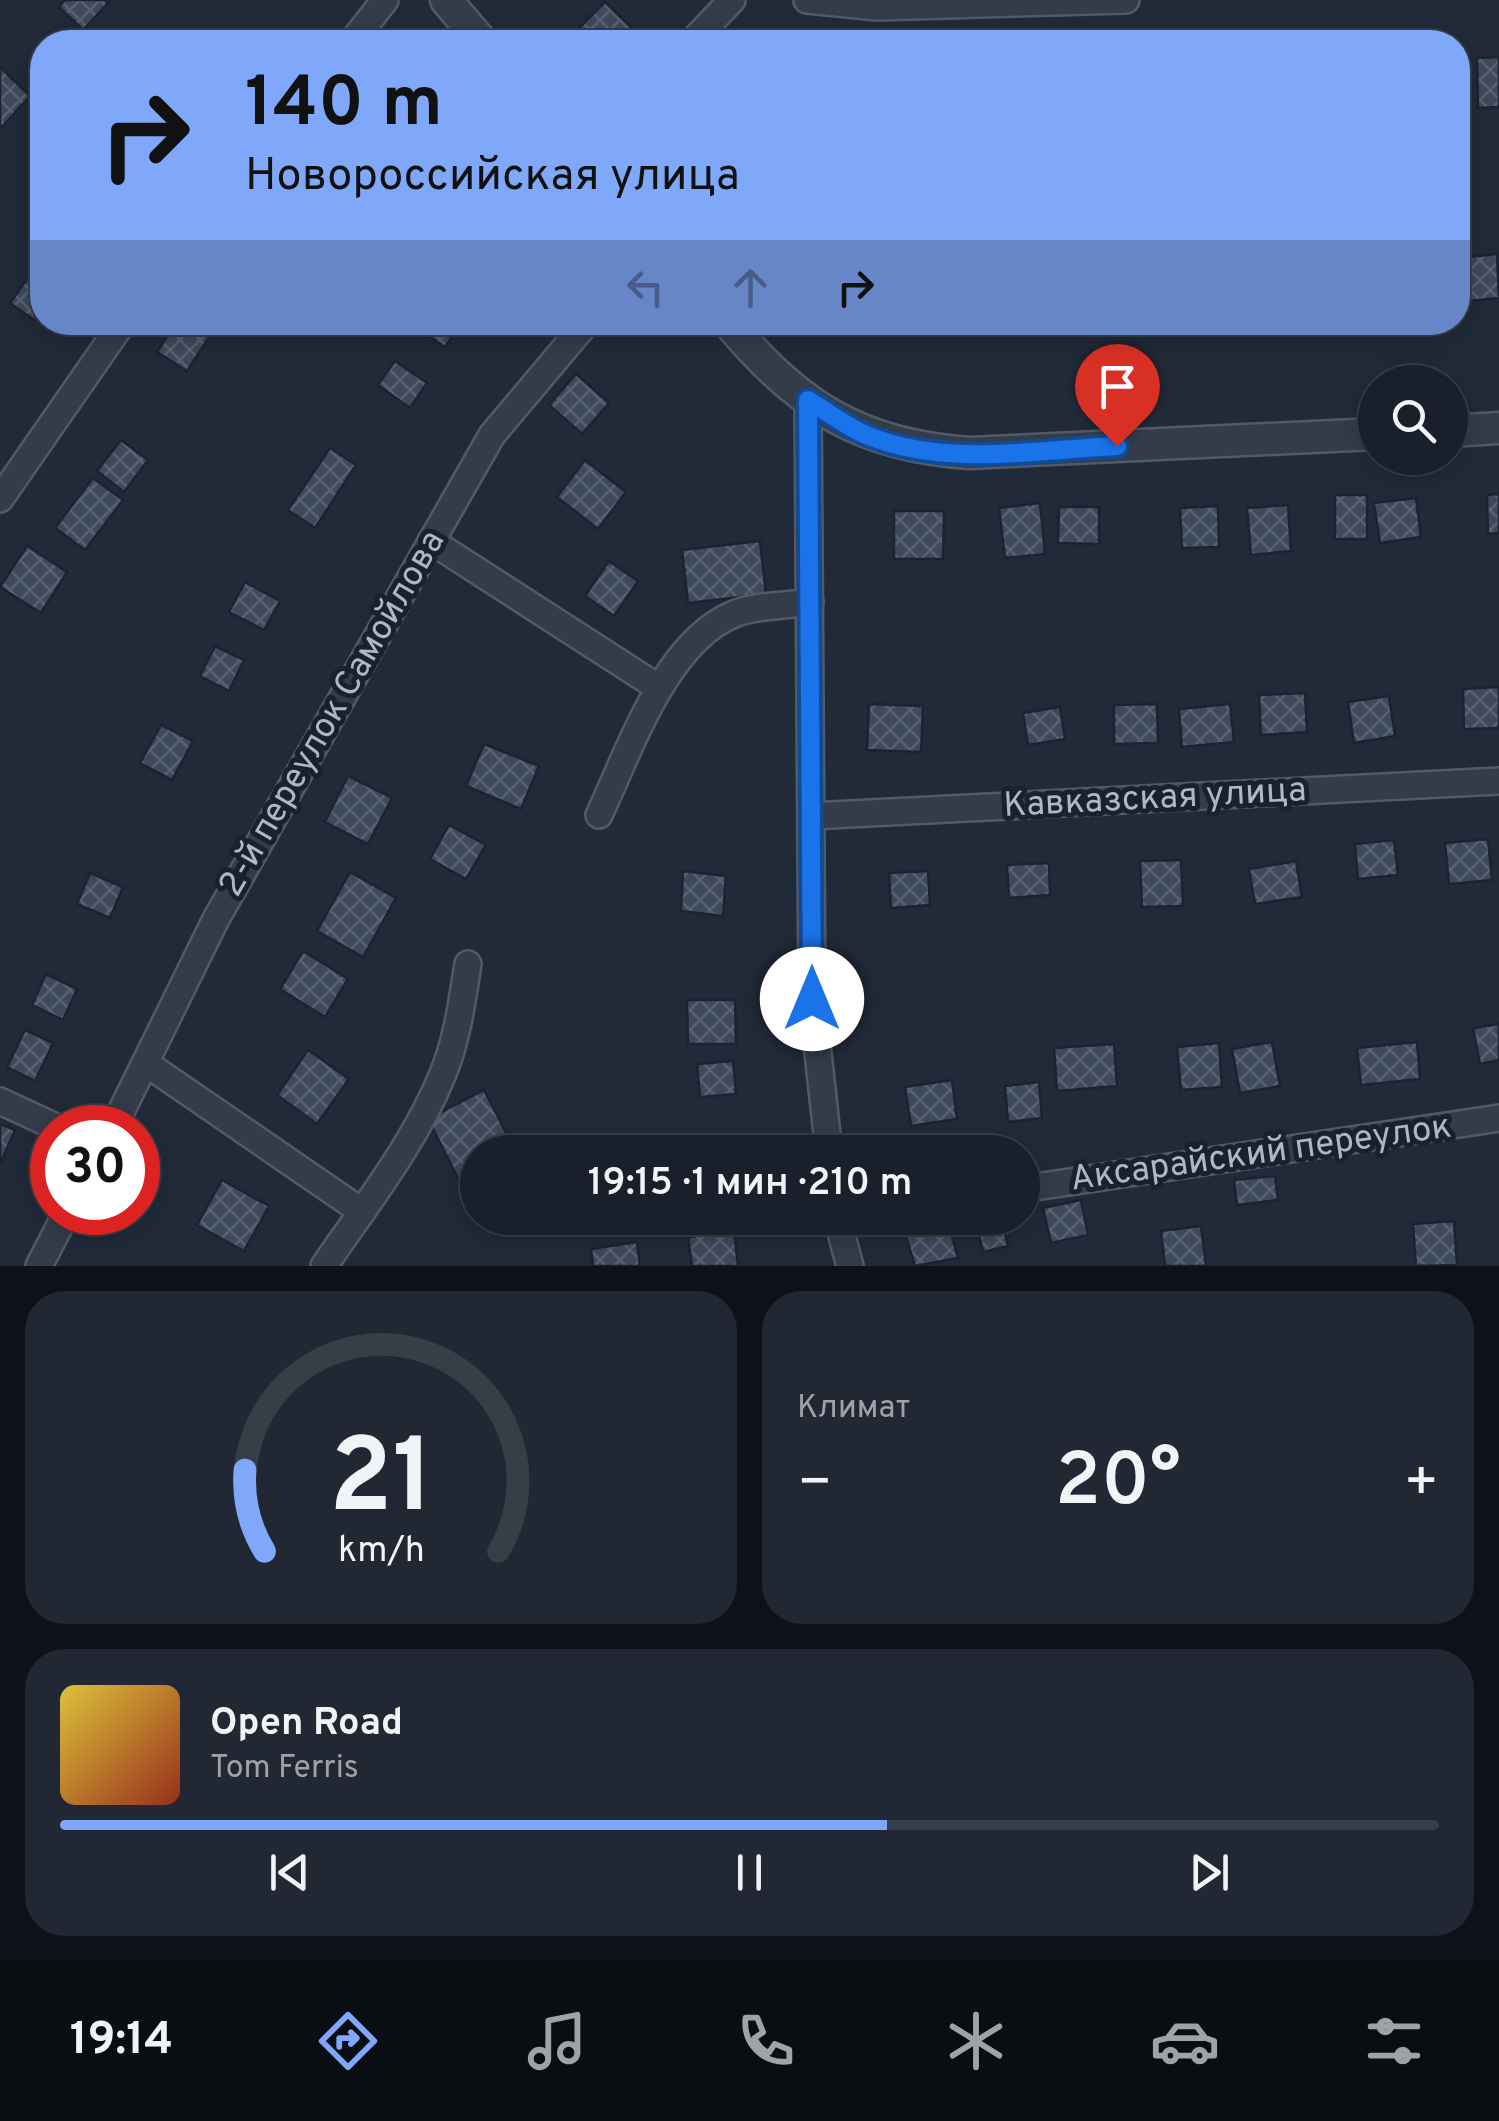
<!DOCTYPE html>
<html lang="ru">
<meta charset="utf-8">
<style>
body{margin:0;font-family:Overpass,sans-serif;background:#222833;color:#f1f3f6;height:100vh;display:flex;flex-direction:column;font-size:38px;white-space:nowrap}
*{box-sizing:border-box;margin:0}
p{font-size:32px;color:#9fa3a9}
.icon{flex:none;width:55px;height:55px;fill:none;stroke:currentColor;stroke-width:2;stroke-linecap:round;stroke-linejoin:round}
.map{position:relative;height:1266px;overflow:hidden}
.panel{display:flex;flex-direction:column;gap:25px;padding:25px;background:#0e1218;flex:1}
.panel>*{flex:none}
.guide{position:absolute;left:30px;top:30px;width:1440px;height:305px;border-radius:40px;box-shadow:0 5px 25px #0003,0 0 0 2px #373e47;background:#80a8fa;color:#111;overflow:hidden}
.tools{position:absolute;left:1358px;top:365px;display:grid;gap:20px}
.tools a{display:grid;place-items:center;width:110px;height:110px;border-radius:50%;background:#19202b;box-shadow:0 5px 25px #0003,0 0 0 2px #373e47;font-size:50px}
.speed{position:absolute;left:30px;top:1105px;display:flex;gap:20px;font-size:50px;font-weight:700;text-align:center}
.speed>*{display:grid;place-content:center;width:130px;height:130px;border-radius:50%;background:#19202b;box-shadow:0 5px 25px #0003,0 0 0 2px #373e47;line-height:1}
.speed .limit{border:15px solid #d22;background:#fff;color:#111}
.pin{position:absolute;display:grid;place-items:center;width:85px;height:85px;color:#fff;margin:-102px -42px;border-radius:50% 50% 50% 0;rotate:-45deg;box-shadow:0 0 10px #0007}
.pin .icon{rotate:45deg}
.me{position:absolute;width:110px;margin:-55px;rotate:0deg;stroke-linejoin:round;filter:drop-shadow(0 0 8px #0008)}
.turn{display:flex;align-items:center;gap:35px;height:210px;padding:0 50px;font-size:45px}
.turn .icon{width:130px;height:130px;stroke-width:2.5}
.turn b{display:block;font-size:70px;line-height:85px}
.lanes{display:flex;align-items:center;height:95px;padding:0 50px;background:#0003;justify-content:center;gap:50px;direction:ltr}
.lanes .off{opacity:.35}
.big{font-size:75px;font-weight:600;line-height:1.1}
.panel .card{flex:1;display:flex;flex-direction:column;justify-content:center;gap:15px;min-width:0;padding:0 35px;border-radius:40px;background:#222833}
.panel .dial{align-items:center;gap:0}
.dial svg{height:260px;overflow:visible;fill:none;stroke:#373e47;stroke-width:7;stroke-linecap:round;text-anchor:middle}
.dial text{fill:#f1f3f6;stroke:none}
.song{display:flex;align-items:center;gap:30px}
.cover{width:120px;height:120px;border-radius:15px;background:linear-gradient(135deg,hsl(50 70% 55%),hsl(10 70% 35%))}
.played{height:10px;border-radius:5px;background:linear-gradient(90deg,#80a8fa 60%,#373e47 60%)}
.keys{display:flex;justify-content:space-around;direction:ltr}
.heat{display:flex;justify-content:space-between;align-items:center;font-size:55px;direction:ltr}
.panel .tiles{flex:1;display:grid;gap:25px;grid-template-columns:1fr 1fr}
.card:last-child{grid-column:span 2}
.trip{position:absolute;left:460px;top:1135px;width:580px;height:100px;border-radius:50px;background:#19202b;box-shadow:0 5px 25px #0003,0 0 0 2px #373e47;font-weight:600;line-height:100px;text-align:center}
.tabs{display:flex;height:160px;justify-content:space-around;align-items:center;background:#0a0d11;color:#9fa3a9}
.tabs .icon{width:70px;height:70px}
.tabs .selected{color:#80a8fa}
.tabs b{font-size:45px;color:#f1f3f6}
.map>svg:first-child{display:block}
.building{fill:url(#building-cross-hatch);stroke:#1c2330;stroke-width:2.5}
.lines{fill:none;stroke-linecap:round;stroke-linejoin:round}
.minor-casing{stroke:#525967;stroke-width:30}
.tertiary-casing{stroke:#525967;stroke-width:35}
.minor{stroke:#343c4a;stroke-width:25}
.tertiary{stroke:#343c4a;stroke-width:30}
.route-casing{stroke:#114b97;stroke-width:25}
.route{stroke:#1a73e8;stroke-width:18}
.labels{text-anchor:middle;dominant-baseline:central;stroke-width:10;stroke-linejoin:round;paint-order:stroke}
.street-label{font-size:35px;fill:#afb6c6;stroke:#1a212e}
</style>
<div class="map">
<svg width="1499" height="1266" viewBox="0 0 1499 1266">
<defs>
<pattern id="building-cross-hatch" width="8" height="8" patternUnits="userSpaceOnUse" patternTransform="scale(2.5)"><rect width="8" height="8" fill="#3f495c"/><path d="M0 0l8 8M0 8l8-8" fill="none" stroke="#586172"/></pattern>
</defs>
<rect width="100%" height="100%" fill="#212a39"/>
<!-- building -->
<g class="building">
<polygon points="65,0 105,0 108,3 83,30 59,7"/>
<polygon points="605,2 641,37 636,42 573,42 569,38"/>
<polygon points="1499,57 1499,107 1478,108 1477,58"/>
<polygon points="0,67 30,96 0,129"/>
<polygon points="1497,254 1499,298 1458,302 1458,258"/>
<polygon points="35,268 42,273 42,308 34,320 10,303"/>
<polygon points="176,322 219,322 187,371 157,352"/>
<polygon points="408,322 462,322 445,347"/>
<polygon points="395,361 427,383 410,408 378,385"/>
<polygon points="576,374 609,403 582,434 549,405"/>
<polygon points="121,440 148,460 124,492 97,471"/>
<polygon points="330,448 356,465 315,528 288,510"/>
<polygon points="585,460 626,492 598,529 557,497"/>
<polygon points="93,478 123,500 85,550 55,528"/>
<polygon points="1499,494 1499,533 1488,534 1487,495"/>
<rect x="1335" y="495" width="32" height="44"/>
<polygon points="1416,498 1421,537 1380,543 1374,503"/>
<polygon points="1040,503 1045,554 1005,558 999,508"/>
<polygon points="1288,505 1291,551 1251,555 1247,508"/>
<polygon points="1218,506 1219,547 1182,548 1180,508"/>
<polygon points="1059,507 1099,507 1099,544 1058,543"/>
<polygon points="894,511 944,511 943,559 894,559"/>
<polygon points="760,541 766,594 688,603 682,550"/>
<polygon points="27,546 67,572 41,613 0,587"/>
<polygon points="609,561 638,581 614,616 585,596"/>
<polygon points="245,582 280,601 264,630 229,612"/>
<polygon points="215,646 244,660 229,691 200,676"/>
<polygon points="1499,687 1499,728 1464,729 1463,689"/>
<polygon points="1305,693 1307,732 1261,735 1259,695"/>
<polygon points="1389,696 1395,736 1354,743 1348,702"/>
<polygon points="869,704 923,706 921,752 867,750"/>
<polygon points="1157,704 1158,743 1114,744 1114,705"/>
<polygon points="1230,704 1234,742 1182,747 1179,709"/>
<polygon points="1060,707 1065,739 1028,745 1023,713"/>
<polygon points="161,725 193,741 172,780 140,763"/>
<polygon points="484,744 539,766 521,809 466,786"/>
<polygon points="348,776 392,798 368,844 325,822"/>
<polygon points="449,825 486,845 466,879 430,859"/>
<polygon points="1488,839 1492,880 1449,884 1445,843"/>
<polygon points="1394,840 1398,875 1358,879 1355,844"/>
<polygon points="1181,860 1183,906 1142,907 1140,861"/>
<polygon points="1296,861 1302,897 1255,904 1249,869"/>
<polygon points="1049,863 1050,895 1009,898 1007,865"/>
<polygon points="683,871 726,876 723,916 681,911"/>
<polygon points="928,871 930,905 891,908 889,873"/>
<polygon points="350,872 396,898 363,957 317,931"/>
<polygon points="90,873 123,887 110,918 77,904"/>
<polygon points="303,951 348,979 325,1017 280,989"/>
<polygon points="46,974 77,989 63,1020 32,1005"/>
<polygon points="687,1000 735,1000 736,1044 688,1044"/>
<polygon points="1499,1024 1499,1060 1480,1064 1473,1028"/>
<polygon points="25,1030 53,1043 35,1081 7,1067"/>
<polygon points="1272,1042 1280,1086 1240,1093 1232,1049"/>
<polygon points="1417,1042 1420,1079 1361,1085 1357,1048"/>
<polygon points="1219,1043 1222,1087 1181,1090 1177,1047"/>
<polygon points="1114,1044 1117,1086 1057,1091 1054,1048"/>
<polygon points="308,1050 349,1079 317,1124 277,1095"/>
<polygon points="733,1061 736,1094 700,1097 697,1064"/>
<polygon points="952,1080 957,1119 911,1126 905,1087"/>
<polygon points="1039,1082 1042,1118 1008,1122 1005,1086"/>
<polygon points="484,1090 514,1148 478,1152 478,1168 458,1178 428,1119"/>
<polygon points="0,1124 15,1130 0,1164"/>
<polygon points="1275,1176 1278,1200 1237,1205 1234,1180"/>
<polygon points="222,1180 269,1206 244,1251 197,1225"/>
<polygon points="1081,1200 1088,1235 1051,1243 1043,1208"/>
<polygon points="947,1218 958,1258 915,1266 904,1230"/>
<polygon points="1002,1220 1008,1246 983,1252 977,1226"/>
<polygon points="1454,1221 1457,1265 1416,1266 1413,1224"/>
<polygon points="1201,1226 1206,1266 1165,1266 1161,1231"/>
<polygon points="734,1231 738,1266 692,1266 688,1237"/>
<polygon points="637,1242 640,1266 593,1266 591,1249"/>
</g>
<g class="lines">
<defs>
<g id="minor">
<polyline points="807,0 877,7 1126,0"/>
<polyline points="352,42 385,0"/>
<polyline points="692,42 732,0"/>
<polyline points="808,401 812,999 829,1152"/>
<polyline points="0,499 123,322"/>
<polyline points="431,541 659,688"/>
<path d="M599,815C629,752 665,642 734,614C755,605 787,606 810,602"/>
<polyline points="811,816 1499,781"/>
<polyline points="147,1064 361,1211"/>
<polyline points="0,1101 58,1128"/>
<polyline points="113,1128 216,919 492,435 587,322"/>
<polyline points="1022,1189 1499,1118"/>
<polyline points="837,1218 850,1266"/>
<polyline points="39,1266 67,1212"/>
<path d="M324,1266C365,1206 414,1144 442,1076C457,1041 462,1002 468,964"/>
</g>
<g id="tertiary">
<polyline points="446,0 482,42"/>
<path d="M728,322C797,406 861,446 970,453L1375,434"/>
<polyline points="1450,431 1499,428"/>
</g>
</defs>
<!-- minor casing -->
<use href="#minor" class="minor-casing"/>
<!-- tertiary casing -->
<use href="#tertiary" class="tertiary-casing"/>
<!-- minor -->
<use href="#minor" class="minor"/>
<!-- tertiary -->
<use href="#tertiary" class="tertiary"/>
</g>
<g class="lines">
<defs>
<path id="route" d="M812,999L808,400C828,412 848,428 869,436C945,467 1038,450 1117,446"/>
</defs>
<!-- route casing -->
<use href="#route" class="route-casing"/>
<!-- route -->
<use href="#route" class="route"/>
</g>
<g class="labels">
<!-- street labels -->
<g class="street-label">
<text transform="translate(333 714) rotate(-60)">2-й переулок Самойлова</text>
<text transform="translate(1155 799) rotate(-3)">Кавказская улица</text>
<text transform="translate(1261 1154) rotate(-8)">Аксарайский переулок</text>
</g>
</g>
</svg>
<div class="tools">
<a><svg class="icon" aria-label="search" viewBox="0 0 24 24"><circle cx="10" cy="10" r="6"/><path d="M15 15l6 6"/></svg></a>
</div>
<div class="speed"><div class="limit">30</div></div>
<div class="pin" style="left:1117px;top:446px;background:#d93025"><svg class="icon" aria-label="arrive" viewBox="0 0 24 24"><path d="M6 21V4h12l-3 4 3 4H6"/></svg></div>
<svg class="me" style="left:812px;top:999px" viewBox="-20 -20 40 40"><circle r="19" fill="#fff"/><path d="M0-13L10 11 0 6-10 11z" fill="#1a73e8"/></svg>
<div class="trip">19:15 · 1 мин · 210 m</div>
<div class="guide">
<div class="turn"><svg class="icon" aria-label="right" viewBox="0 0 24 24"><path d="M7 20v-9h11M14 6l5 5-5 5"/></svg><div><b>140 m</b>Новороссийская улица</div></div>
<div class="lanes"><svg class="icon off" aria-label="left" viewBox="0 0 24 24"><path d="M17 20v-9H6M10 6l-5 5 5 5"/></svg><svg class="icon off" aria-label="ahead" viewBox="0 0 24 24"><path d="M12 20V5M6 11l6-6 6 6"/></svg><svg class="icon" aria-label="right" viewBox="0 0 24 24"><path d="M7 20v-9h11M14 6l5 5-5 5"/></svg></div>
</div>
</div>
<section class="panel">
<div class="tiles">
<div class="card dial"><svg viewBox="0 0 100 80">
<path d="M14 69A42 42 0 1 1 86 69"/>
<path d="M14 69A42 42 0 0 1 8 44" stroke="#80a8fa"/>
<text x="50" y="56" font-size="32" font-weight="700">21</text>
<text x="50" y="72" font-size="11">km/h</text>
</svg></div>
<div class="card"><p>Климат</p>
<div class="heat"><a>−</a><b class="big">20°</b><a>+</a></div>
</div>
<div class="card">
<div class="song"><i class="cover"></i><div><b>Open Road</b><p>Tom Ferris</p></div></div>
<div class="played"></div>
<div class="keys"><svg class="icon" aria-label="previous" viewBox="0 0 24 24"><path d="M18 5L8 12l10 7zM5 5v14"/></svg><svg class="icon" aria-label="pause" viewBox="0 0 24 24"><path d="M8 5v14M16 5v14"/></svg><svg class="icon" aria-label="next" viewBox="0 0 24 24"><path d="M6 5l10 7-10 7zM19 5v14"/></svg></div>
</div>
</div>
</section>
<nav class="tabs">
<b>19:14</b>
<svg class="icon selected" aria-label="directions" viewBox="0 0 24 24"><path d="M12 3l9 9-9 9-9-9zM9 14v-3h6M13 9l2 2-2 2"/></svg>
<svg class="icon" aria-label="music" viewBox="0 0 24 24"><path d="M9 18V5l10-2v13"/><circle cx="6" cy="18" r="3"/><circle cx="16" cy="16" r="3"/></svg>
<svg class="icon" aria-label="phone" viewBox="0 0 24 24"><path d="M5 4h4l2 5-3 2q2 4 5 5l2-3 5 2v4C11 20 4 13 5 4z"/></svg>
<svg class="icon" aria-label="climate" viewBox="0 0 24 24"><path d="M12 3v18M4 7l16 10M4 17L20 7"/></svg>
<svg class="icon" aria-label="car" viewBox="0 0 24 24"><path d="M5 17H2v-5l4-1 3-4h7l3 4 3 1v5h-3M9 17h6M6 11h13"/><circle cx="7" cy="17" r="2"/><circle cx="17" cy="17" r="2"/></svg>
<svg class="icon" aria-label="filters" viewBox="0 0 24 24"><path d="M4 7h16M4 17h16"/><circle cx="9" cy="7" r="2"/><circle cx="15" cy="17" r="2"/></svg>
</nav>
